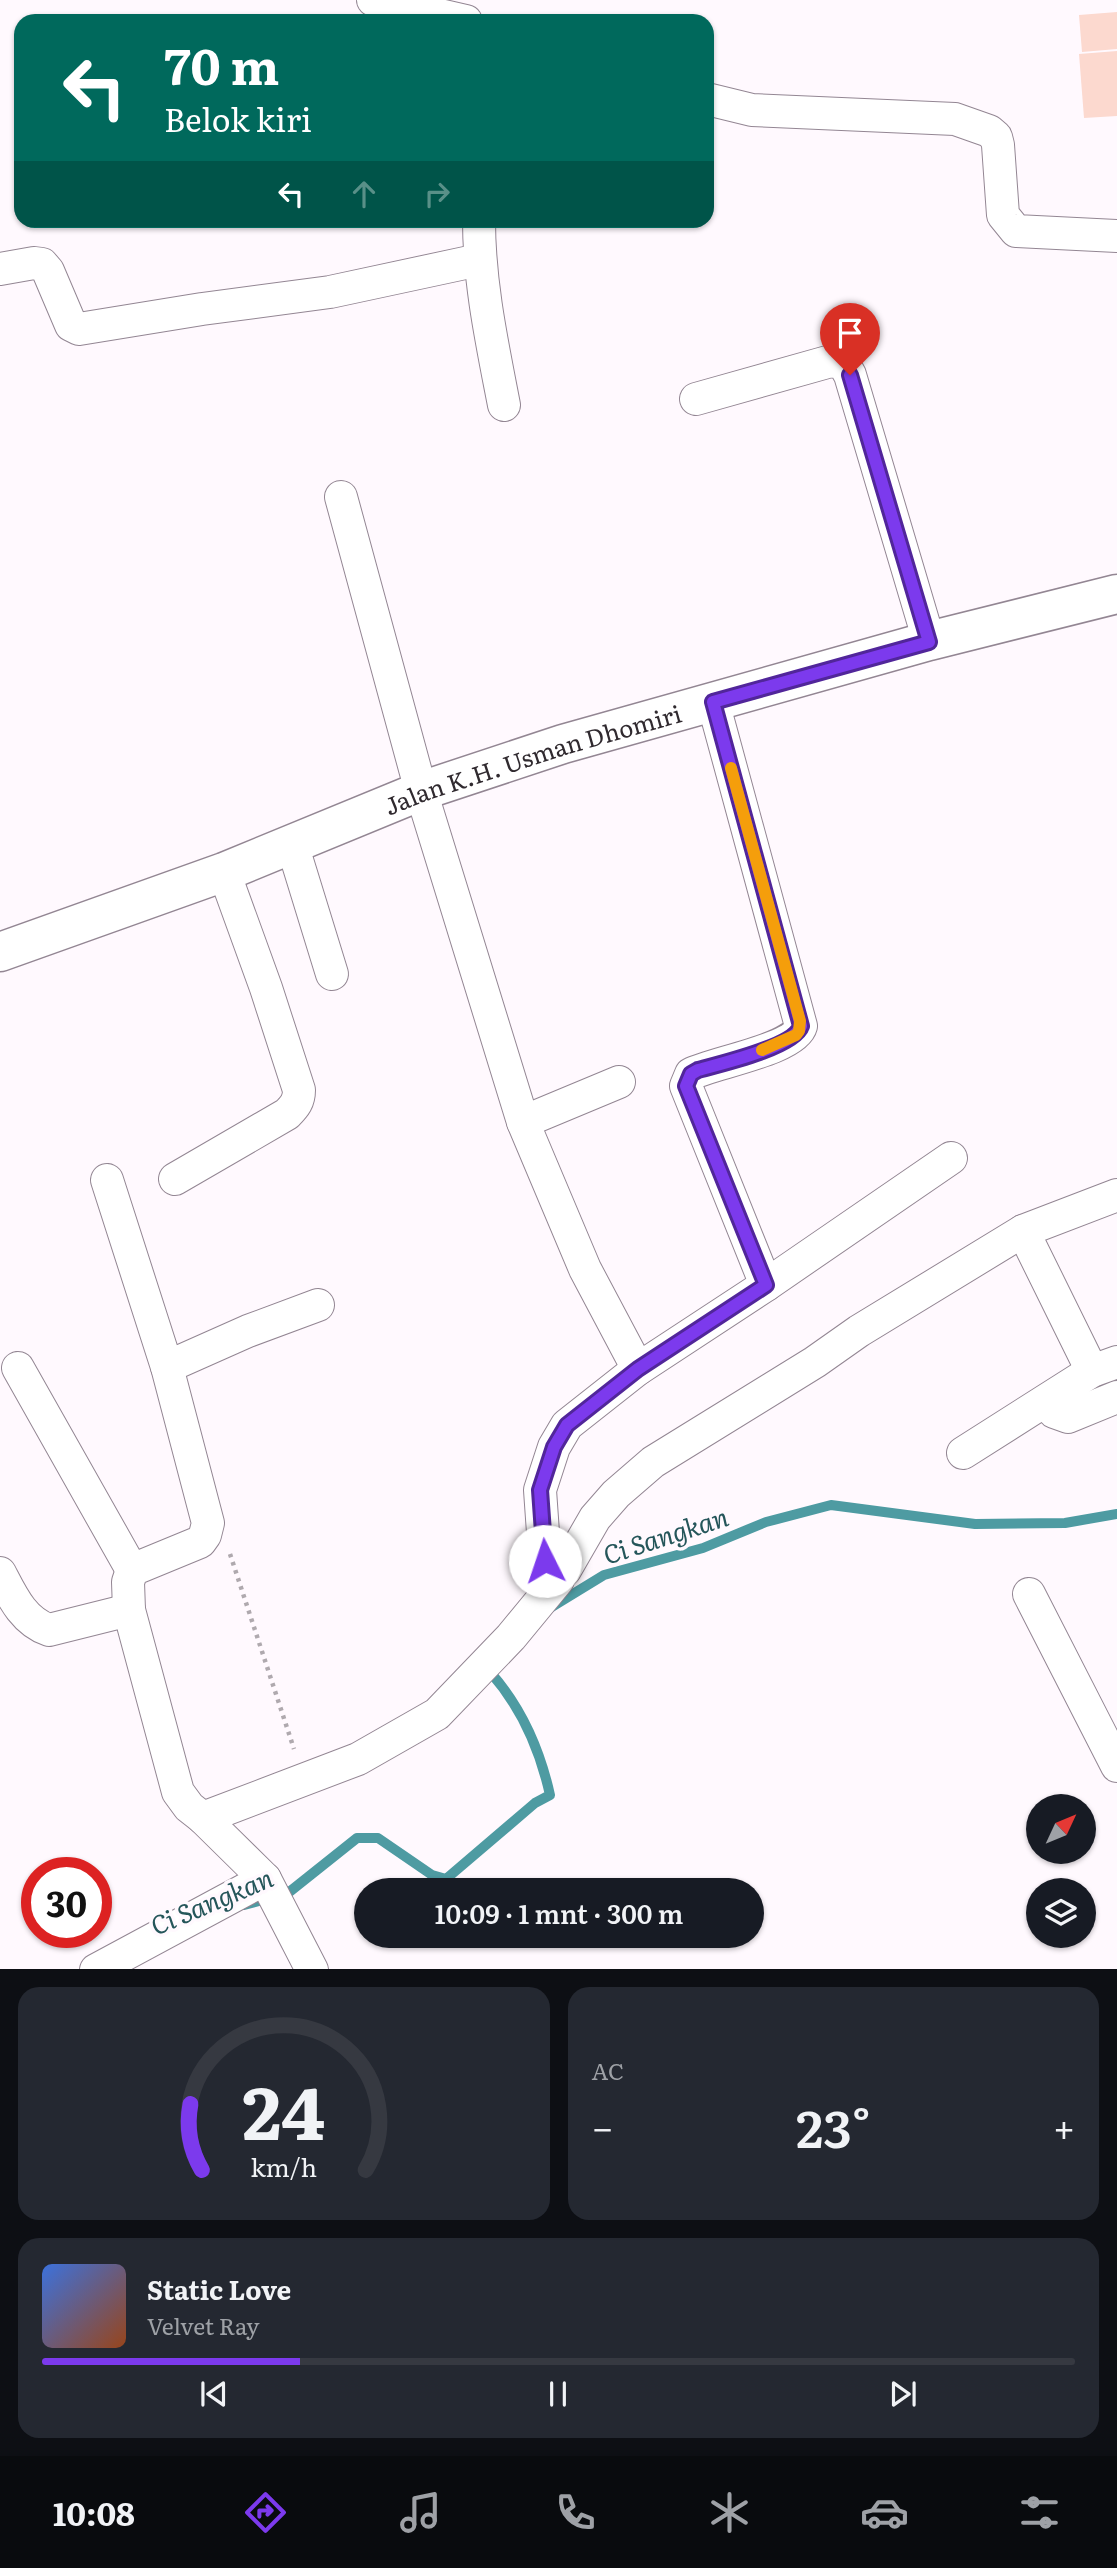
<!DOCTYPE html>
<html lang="id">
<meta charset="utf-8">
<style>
body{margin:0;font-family:Literata,serif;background:#242831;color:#f1f3f6;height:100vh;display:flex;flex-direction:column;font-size:26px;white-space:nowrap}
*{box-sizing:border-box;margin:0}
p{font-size:23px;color:#9ea1a6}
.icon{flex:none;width:38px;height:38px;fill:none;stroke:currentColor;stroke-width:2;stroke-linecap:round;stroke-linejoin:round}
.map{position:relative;height:1969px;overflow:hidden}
.drawer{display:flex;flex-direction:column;gap:18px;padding:18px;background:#0d0f14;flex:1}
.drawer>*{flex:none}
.guide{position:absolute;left:14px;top:14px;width:700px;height:214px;border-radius:21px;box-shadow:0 2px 5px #0004;background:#00695c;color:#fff;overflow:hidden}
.needle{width:46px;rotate:46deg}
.buttons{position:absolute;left:1026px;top:1794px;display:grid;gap:14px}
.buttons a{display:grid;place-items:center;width:70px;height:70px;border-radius:50%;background:#171b24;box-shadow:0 2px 5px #0004;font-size:35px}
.speed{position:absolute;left:21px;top:1857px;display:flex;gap:14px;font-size:35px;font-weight:700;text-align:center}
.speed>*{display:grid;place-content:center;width:91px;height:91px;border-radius:50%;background:#171b24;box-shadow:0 2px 5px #0004;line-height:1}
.speed .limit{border:10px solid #d22;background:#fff;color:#111}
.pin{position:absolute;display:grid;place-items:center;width:60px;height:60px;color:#fff;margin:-72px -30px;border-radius:50% 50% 50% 0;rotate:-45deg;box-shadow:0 0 7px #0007}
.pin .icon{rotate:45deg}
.me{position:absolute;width:77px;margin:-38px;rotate:356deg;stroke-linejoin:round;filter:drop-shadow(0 0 5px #0008)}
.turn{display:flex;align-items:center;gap:24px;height:147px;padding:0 35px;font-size:32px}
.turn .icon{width:91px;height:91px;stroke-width:2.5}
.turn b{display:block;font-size:49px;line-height:60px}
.lanes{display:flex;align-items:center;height:66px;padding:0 35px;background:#0003;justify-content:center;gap:35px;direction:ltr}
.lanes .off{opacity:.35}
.big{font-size:52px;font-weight:600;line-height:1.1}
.drawer .card{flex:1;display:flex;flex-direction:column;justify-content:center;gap:10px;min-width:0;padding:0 24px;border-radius:21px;background:#242831}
.drawer .dial{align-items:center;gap:0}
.dial svg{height:182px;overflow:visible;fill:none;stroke:#363941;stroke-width:7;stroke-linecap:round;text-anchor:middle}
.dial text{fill:#f1f3f6;stroke:none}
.song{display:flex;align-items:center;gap:21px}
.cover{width:84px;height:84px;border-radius:10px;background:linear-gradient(135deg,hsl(220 70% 55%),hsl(20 70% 35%))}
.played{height:7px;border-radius:4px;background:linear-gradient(90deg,#7c3aed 25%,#363941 25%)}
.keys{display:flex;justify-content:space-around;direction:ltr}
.heat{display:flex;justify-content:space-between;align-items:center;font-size:38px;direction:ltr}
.drawer .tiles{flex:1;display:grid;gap:18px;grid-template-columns:1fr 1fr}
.card:last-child{grid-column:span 2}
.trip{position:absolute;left:354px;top:1878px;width:410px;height:70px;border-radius:35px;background:#171b24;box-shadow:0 2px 5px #0004;font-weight:600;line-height:70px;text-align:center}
.tabs{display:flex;height:112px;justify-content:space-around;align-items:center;background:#090b0e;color:#9ea1a6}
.tabs .icon{width:49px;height:49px}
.tabs .active{color:#7c3aed}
.tabs b{font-size:32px;color:#f1f3f6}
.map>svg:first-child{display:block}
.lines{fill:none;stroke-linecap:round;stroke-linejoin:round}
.stream{stroke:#4e9ba2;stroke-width:10}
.building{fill:#fcd9cf}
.street-casing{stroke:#938693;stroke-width:34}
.secondary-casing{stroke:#938693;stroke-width:41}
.path{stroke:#afa9ae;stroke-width:4.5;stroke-dasharray:3.5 5;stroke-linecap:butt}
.street{stroke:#fff;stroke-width:32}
.secondary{stroke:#fff;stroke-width:38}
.route-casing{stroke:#51269a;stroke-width:18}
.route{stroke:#7c3aed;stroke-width:12}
.slow{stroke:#f59e0b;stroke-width:12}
.labels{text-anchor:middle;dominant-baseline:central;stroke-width:7;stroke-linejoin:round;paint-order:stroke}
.street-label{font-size:24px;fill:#302a2f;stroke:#fff9fe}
.water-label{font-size:26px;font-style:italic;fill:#25565a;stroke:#fff9fe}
</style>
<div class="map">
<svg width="1117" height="1970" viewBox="0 0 1117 1970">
<rect width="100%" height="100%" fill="#fff9fe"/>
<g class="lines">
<!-- stream -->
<g class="stream">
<polyline points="550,1608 604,1575 703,1548 766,1522 831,1505 975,1524 1065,1523 1117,1514"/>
<path d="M244,1905L288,1893L357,1838H378L432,1875L446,1879L535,1803L550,1795C540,1750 521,1707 491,1673L496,1665"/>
</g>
</g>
<!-- building -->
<g class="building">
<polygon points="1117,12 1117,49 1082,52 1079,15"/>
<polygon points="1117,51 1117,116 1084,118 1079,54"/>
</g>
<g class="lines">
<defs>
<g id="street">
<polyline points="373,0 466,21"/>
<polyline points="707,99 752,110 955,119 989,131 996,137 998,145 1003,215 1016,231 1117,236"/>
<path d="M479,220C479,283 492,343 504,405"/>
<polyline points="0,269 34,263 42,264 48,271 71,325 79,329 202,309 330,292 479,260"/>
<polyline points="696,399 831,361 844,364 850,375 929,641"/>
<polyline points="341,497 421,791 523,1122 585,1269 638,1369"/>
<path d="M713,702L801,1026C795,1049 713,1063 691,1074L686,1086L766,1285"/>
<polyline points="292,844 332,974"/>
<polyline points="523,1122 619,1082"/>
<path d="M175,1179L287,1114C295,1106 299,1101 299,1090L266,988L224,872"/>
<polyline points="107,1180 167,1367 208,1523 205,1535 200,1542 132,1570 128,1582 129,1610 178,1792 189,1807 203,1818 265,1879 312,1970"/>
<polyline points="1023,1231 1092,1371"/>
<polyline points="167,1367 248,1331 318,1305"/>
<polyline points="18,1368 132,1570"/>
<polyline points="1046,1401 1054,1412 1068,1417 1117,1397"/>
<polyline points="963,1453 1092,1371 1117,1362"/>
<polyline points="548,1566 545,1561 540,1490 554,1447 567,1425 638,1369 766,1285 951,1158"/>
<polyline points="565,1570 595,1518 616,1494 653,1462 815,1362 859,1331 1023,1231 1117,1195"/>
<path d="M0,1573C12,1596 23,1621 49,1630L129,1610"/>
<polyline points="1029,1594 1117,1766"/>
<polyline points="203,1818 358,1759 437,1714 511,1637 558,1580"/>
<polyline points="96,1970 265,1879"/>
</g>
<g id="secondary">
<path id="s1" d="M0,952L224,872L421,791L563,744L929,641L1117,594"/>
</g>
</defs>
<!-- street casing -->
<use href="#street" class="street-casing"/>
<!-- secondary casing -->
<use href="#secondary" class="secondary-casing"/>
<!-- path -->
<polyline class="path" points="230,1554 294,1749"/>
<!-- street -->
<use href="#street" class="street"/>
<!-- secondary -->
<use href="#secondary" class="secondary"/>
</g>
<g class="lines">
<defs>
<path id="route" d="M545,1561L540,1490L554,1447L567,1425L638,1369L766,1285L686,1086L691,1074L698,1070C720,1064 794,1047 801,1026L713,702L929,642L850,375"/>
</defs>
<!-- route casing -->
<use href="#route" class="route-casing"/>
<!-- route -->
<use href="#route" class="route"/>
<!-- slow -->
<polyline class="slow" points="731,768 800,1021 799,1031 796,1035 762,1050"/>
</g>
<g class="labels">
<!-- street labels -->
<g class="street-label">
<text stroke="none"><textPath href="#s1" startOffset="567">Jalan K.H. Usman Dhomiri</textPath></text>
</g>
<!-- water labels -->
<g class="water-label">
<text transform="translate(665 1534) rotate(-18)">Ci Sangkan</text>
<text transform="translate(211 1900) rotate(-23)">Ci Sangkan</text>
</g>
</g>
</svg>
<div class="buttons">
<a><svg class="needle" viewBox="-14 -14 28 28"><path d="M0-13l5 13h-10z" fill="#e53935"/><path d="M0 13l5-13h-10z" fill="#9ea1a6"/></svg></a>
<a><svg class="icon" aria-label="layers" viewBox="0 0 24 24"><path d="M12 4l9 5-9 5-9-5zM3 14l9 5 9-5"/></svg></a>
</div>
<div class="speed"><div class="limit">30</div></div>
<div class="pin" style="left:850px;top:375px;background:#d93025"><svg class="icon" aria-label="arrive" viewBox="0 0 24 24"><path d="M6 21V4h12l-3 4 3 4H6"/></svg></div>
<svg class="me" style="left:545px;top:1561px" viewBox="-20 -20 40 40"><circle r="19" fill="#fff"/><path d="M0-13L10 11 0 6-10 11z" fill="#7c3aed"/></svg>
<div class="trip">10:09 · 1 mnt · 300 m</div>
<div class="guide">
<div class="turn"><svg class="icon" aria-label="left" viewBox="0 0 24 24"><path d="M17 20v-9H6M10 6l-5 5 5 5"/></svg><div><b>70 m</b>Belok kiri</div></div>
<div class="lanes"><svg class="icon" aria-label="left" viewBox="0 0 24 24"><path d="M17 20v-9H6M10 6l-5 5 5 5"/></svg><svg class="icon off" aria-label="ahead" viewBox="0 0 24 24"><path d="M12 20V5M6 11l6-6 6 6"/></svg><svg class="icon off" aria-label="right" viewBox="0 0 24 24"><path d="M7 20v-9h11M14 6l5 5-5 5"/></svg></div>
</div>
</div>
<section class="drawer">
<div class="tiles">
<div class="card dial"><svg viewBox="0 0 100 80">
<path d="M14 69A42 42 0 1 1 86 69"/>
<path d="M14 69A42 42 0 0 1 9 40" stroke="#7c3aed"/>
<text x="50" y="56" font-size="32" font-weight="700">24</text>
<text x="50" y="72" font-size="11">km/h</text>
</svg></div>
<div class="card"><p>AC</p>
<div class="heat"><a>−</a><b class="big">23°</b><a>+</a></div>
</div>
<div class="card">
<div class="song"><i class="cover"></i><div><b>Static Love</b><p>Velvet Ray</p></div></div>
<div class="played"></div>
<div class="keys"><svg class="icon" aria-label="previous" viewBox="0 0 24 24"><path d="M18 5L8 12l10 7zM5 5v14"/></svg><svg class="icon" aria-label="pause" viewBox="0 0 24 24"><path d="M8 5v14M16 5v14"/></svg><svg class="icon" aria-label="next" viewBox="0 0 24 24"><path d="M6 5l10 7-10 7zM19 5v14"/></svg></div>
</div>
</div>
</section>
<nav class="tabs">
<b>10:08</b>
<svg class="icon active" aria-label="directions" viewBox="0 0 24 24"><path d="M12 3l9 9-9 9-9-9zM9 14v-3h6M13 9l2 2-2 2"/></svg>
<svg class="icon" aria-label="music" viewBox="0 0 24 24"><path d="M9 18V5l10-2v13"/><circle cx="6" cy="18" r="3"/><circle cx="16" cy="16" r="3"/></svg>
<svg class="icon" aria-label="phone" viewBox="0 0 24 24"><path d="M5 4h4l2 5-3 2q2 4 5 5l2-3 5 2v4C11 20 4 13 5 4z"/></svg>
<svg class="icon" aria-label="climate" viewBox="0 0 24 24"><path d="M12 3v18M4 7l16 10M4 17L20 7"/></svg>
<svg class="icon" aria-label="car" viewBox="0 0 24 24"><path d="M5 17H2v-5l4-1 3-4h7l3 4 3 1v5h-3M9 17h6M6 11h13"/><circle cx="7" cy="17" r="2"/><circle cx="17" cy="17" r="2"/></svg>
<svg class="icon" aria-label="filters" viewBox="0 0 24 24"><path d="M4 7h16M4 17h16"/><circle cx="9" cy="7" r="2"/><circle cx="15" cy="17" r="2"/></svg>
</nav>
